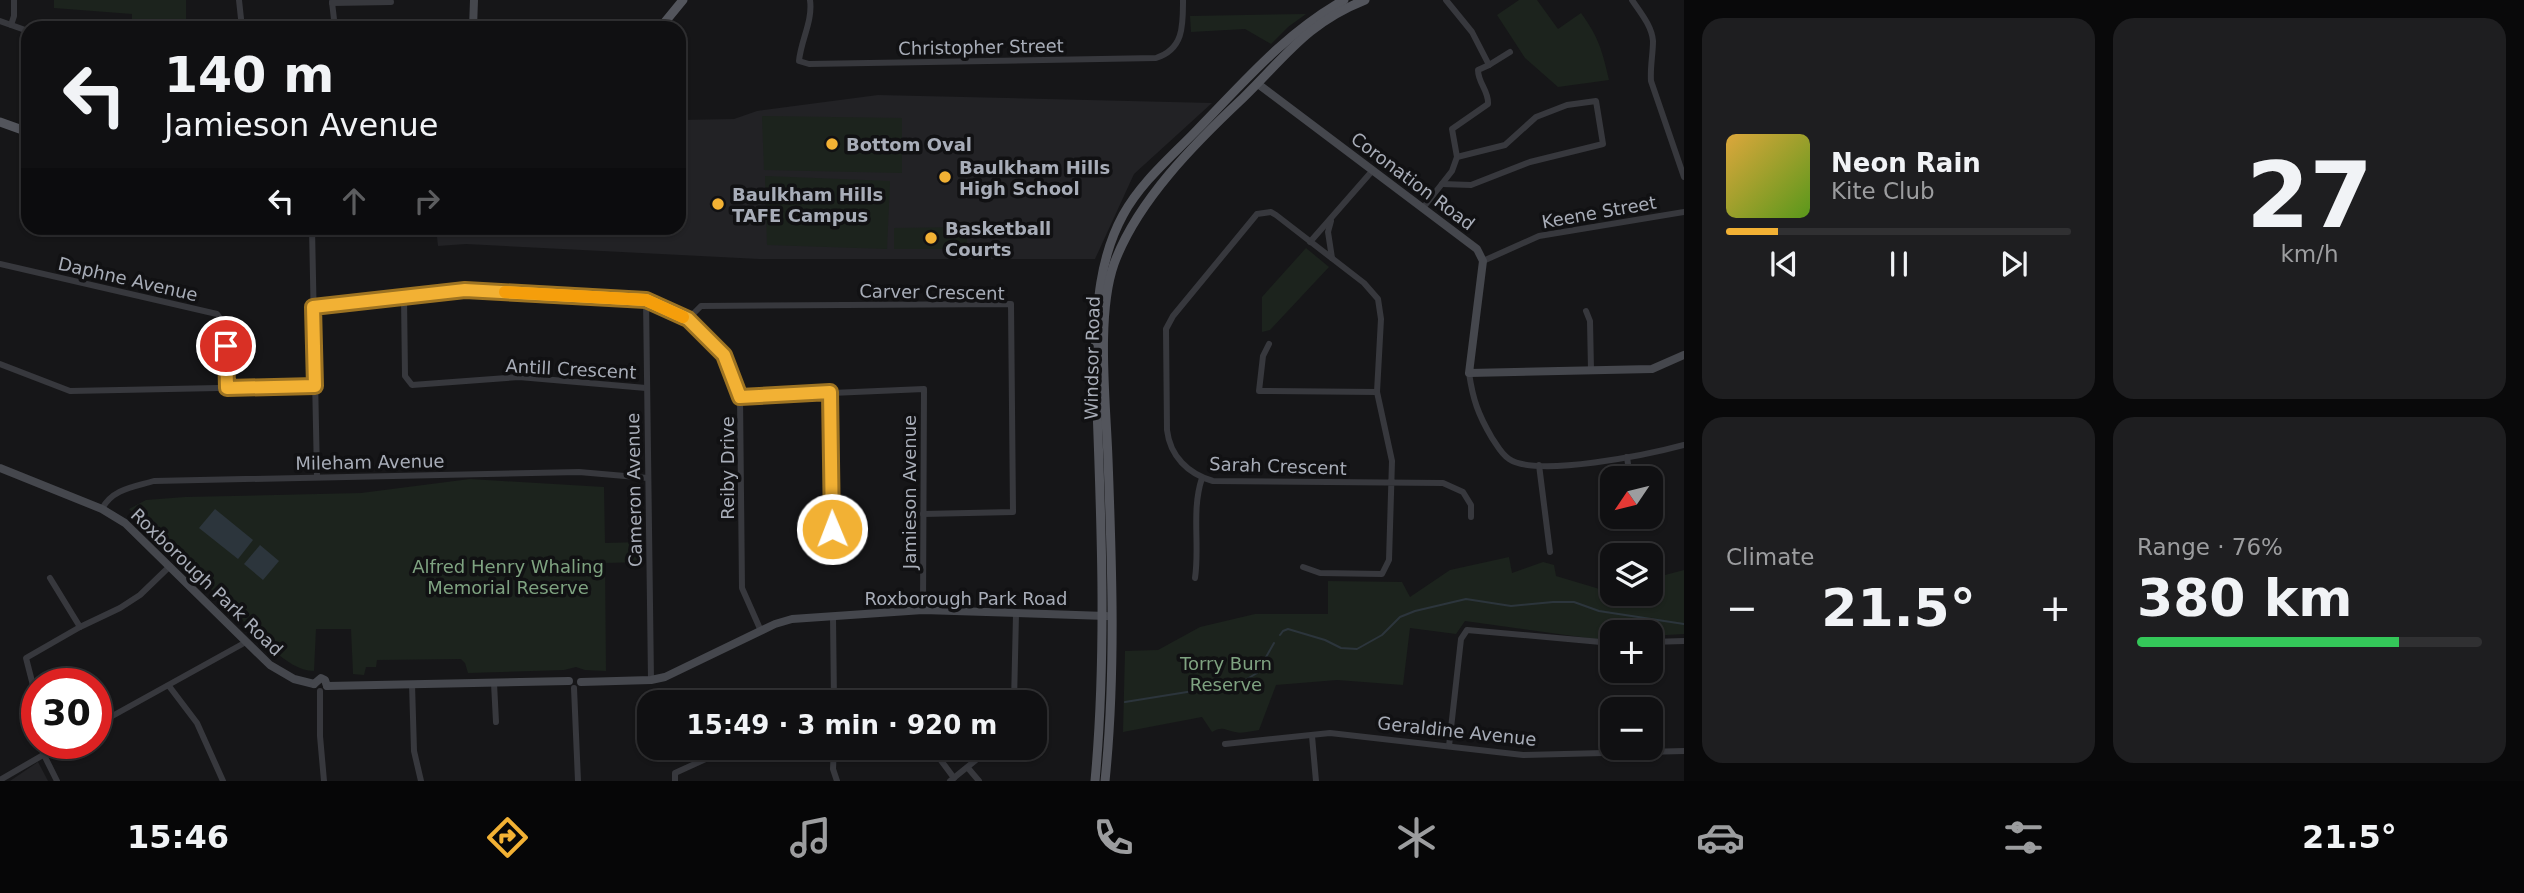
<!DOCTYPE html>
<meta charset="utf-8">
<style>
body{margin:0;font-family:"DejaVu Sans",sans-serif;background:#1e1e20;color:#f1f3f6;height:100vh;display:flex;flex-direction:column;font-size:26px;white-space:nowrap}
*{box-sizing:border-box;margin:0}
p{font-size:23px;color:#9c9d9f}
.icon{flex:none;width:38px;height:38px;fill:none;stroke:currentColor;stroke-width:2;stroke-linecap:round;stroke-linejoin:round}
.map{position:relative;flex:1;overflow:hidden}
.panel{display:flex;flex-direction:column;gap:18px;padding:18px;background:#09090a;width:840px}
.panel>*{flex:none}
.hud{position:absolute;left:21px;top:21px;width:665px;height:214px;border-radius:21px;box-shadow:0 2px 5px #0004,0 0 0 2px #303032;background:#101012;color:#f1f3f6;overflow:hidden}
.needle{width:46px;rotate:235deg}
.fabs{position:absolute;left:1600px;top:466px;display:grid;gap:14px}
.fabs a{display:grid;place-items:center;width:63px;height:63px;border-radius:14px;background:#101012;box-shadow:0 2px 5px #0004,0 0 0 2px #303032;font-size:35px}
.speed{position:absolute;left:21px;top:668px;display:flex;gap:14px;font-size:35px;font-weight:700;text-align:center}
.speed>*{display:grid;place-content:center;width:91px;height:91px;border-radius:50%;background:#101012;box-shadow:0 2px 5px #0004,0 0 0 2px #303032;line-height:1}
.speed .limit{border:10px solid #d22;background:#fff;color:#111}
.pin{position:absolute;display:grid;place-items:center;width:60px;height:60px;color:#fff;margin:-30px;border:4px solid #fff;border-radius:50%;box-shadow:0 2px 7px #0007}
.me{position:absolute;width:77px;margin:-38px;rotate:359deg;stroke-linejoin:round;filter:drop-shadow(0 0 5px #0008)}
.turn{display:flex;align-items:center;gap:24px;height:147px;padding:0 28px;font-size:32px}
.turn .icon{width:91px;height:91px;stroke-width:2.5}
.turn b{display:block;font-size:49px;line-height:60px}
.lanes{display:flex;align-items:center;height:66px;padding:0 28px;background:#0003;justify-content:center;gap:35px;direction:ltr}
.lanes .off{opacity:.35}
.big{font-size:52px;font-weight:600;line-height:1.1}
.panel .card{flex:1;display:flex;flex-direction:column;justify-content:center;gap:10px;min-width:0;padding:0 24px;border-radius:21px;background:#1e1e20}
.panel .dial{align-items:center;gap:0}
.dial b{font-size:91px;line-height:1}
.song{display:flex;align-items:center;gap:21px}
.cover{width:84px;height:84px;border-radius:10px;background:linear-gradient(135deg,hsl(40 70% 55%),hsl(90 70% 35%))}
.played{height:7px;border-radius:4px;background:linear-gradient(90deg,#f2b134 15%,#303032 15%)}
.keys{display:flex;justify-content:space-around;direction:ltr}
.heat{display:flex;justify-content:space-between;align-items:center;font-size:38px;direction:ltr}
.charge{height:10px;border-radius:5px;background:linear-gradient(90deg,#34c759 76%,#303032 0)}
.panel .tiles{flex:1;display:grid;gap:18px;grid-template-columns:repeat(2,1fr)}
.trip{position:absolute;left:637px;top:690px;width:410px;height:70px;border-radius:21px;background:#101012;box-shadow:0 2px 5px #0004,0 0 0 2px #303032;font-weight:600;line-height:70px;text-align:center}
.menu{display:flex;height:112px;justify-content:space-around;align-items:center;background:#060607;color:#9c9d9f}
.menu .icon{width:49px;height:49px}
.menu .current{color:#f2b134}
.menu b{font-size:32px;color:#f1f3f6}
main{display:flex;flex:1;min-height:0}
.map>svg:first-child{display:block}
.built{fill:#222225}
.green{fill:#1c231d}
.water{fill:#2c353c}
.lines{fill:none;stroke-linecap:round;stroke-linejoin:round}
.stream{stroke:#2c353c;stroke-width:2}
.street{stroke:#37383d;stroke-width:6}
.secondary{stroke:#45474d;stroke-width:8}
.primary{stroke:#53555c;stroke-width:9}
.route-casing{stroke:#9d7322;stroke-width:18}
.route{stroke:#f2b134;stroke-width:12}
.slow{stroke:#f59e0b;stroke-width:12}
.poi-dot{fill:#f2b134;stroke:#111113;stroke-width:2.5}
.labels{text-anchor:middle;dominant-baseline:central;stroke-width:7;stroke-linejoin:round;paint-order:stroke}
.street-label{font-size:18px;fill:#a8adb8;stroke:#111113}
.poi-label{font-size:18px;font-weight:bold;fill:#a8adb8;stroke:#111113;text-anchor:start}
.park-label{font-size:18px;fill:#7fa381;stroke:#111113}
</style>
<main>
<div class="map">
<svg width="1684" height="781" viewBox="0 0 1684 781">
<rect width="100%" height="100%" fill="#161618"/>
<!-- built -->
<g class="built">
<polygon points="878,95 1212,103 1134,174 1095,259 759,259 466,244 438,246 436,228 679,228 679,120 734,119 757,111"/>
<polygon points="38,762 48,781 10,781"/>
</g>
<!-- green -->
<g class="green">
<polygon points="54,0 186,0 186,28 132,28 132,14 54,8"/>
<path d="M1519,0H1537L1558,29L1581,13C1599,38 1602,50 1609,80L1558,87L1525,58L1497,15Z"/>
<polygon points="1306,14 1288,27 1271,44 1245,29 1191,32 1190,16"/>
<polygon points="762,116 902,118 902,173 764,170"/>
<polygon points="765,176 890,181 887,249 767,245"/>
<polygon points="967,227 967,249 894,249 894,228"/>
<polygon points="1306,248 1329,267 1270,330 1262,332 1262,297"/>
<path d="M470,479L604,487L605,543L642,542L643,562L605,563L606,671L585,670L576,667L564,670L468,673L465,663L461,659L377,660L376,667H366L364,675L353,674L351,629H316L314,671C299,671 285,660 274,651L129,509L146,500L185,497L361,493Z"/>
<path d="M1509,557L1512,573L1543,562L1554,565L1556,576L1603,590L1602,575L1612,577V593H1650V579L1684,570V634L1650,636V632H1612V638L1595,639L1465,621L1456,634L1410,628L1403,685L1337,680L1276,685L1259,730C1252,731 1242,734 1235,732C1225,730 1222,726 1212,732L1202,717L1123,732L1125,651L1158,650L1200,627L1255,614H1328V581L1402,582L1410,597L1450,570Z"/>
</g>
<!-- water -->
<g class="water">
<polygon points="215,509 253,540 238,559 199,528"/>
<polygon points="260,545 279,561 263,580 244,564"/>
</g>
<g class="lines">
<!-- stream -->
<g class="stream">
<polyline points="1280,635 1283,631 1288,629 1325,640 1341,648 1357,649 1382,635 1400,617 1415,611 1466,599 1511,606 1553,602 1574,602 1599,611 1684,624"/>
<polyline points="1125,702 1212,688 1232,688 1257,673 1274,643"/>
</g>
<!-- street -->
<g class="street">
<polyline points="239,0 242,28"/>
<path d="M810,0C813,21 801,40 799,61L809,64L1156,58C1184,49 1183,25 1183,0"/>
<path d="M1632,0C1640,12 1652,26 1653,41C1653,54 1650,67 1651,81L1684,177"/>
<polyline points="332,2 335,28"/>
<polyline points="332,3 391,2"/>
<polyline points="0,21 28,31"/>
<polyline points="11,25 14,16 14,0"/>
<polyline points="1489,65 1510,52"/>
<polyline points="1442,184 1471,185 1530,162 1603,144 1596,101 1567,105 1536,117 1505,145 1457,157"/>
<path d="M1423,208L1452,171L1457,157L1452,129L1488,104C1489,91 1478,83 1478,70L1489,65L1472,32L1446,0"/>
<polyline points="1331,221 1328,232 1332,258"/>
<polyline points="312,228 317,476"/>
<polyline points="1310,242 1373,170"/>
<polyline points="1483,261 1539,236 1684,212"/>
<polyline points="0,264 217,314 225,325 227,388"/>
<polyline points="404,297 405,376 412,385 519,377 646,388"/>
<polyline points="646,300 651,680"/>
<polyline points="313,307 465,290 646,300 688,319 724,355 740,397 742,588 761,631"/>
<polyline points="1586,311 1590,321 1591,370"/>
<polyline points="688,319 701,306 1011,304 1013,512 923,514"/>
<polyline points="1269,344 1263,356 1259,391 1377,392"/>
<polyline points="0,364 70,391 315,386"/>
<path d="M1469,373C1473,400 1478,414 1492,438C1497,445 1501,454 1509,459C1537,478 1651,454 1684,445"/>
<polyline points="830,392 832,529"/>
<polyline points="740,397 924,389 923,610"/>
<polyline points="1627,457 1630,478"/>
<polyline points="1539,465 1550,552"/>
<path d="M102,509C112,489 134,487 154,481L579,472L648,478"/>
<polyline points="1634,516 1636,528"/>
<path d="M1303,567L1320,573L1382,574L1389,560L1392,461L1377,392L1381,319L1378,299L1364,283L1276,215L1271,212L1257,214L1173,316L1166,329L1167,430C1170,456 1188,474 1213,481L1443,483L1463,492L1471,505V517"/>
<polyline points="50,578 80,627"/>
<path d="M1195,578C1200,545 1191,511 1202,478"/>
<polyline points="833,617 834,702"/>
<polyline points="1650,642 1684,641"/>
<polyline points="494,683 496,722"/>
<polyline points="412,684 414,751 421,781"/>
<polyline points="169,686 197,723 223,781"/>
<polyline points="574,688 578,781"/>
<polyline points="320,691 320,736 324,781"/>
<polyline points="37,701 26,658 80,627 120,608 140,595 170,566"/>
<polyline points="923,702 925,698"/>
<polyline points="1014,702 1016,614"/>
<polyline points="96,725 246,642"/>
<polyline points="1312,736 1316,781"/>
<polyline points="1225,744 1330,733 1523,755 1684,751"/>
<polyline points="1449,746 1461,639 1467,630 1612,643"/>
<polyline points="834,747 833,769 837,781"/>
<polyline points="931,747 954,778"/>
<polyline points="43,753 57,781"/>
<polyline points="968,768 979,781"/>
<polyline points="0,780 62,744"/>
<polyline points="675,781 675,773 732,747"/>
<polyline points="950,781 992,747"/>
</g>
<!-- secondary -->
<g class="secondary">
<polyline points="473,28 474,0"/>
<polyline points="1258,84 1477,249 1483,261 1469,373 1652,369 1684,355"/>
<polyline points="0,468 102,509 125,523 270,665 294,679 314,684"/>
<polyline points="581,682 651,680 665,677 775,624 792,619 923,610 1106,616"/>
<polyline points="314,684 321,678 325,680 327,686"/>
<polyline points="327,686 569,681"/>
</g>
<!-- primary -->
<g class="primary">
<polyline points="660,28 683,0"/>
<polyline points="0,122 28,132"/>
<path d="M1095,781C1108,640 1100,496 1095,354C1097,306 1099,259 1123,215C1141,182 1171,157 1197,130C1244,82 1284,34 1344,0"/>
<path d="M1105,781C1116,674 1112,566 1108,459C1106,403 1096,315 1114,264C1137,201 1195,143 1243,98C1286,56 1307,23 1365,0"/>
</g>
</g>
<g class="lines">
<defs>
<polyline id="route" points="226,346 227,388 315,386 313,307 465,290 646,300 688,319 724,355 740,397 830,392 832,529"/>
</defs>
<!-- route casing -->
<use href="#route" class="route-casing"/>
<!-- route -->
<use href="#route" class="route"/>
<!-- slow -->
<polyline class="slow" points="505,292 646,300 683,317"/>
</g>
<!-- markers -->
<g class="poi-dot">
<circle cx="832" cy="144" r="7"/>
<circle cx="945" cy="177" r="7"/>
<circle cx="718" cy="204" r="7"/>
<circle cx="931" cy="238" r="7"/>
</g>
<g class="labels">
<!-- street labels -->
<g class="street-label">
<text transform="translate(981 47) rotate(-1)">Christopher Street</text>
<text transform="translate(1413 181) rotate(37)">Coronation Road</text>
<text transform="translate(1599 212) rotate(-10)">Keene Street</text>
<text transform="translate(128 279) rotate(13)">Daphne Avenue</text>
<text transform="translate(932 292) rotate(1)">Carver Crescent</text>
<text transform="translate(1092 358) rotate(-89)">Windsor Road</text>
<text transform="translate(571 369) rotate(3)">Antill Crescent</text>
<text transform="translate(370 462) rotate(-1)">Mileham Avenue</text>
<text transform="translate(1278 466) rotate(2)">Sarah Crescent</text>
<text transform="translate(727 468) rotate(-90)">Reiby Drive</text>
<text transform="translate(634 490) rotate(-91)">Cameron Avenue</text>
<text transform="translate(909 492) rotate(-90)">Jamieson Avenue</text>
<text transform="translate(207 582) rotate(44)">Roxborough Park Road</text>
<text x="966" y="598">Roxborough Park Road</text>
<text transform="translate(1457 731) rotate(6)">Geraldine Avenue</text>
</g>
<!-- poi labels -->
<g class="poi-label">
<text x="846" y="144">Bottom Oval</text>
<text x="959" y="167">Baulkham Hills<tspan x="959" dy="21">High School</tspan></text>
<text x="732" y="194">Baulkham Hills<tspan x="732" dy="21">TAFE Campus</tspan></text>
<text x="945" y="228">Basketball<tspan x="945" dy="21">Courts</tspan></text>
</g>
<!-- park labels -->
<g class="park-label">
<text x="508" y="566">Alfred Henry Whaling<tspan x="508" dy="21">Memorial Reserve</tspan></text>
<text x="1226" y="663">Torry Burn<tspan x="1226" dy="21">Reserve</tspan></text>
</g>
</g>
</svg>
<div class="fabs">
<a><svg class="needle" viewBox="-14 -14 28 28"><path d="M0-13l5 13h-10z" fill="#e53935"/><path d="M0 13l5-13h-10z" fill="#9c9d9f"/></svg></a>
<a><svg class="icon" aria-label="layers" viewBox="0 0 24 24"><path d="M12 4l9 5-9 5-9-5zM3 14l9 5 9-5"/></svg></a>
<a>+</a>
<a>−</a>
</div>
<div class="speed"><div class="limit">30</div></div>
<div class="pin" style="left:226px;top:346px;background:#d93025"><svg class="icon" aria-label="arrive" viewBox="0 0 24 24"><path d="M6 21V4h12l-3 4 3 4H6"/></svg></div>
<svg class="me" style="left:832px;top:529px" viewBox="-20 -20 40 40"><circle r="17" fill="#f2b134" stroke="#fff" stroke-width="3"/><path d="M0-11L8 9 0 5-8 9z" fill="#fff"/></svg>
<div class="trip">15:49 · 3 min · 920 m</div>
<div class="hud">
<div class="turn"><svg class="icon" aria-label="left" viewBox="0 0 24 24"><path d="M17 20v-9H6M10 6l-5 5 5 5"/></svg><div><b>140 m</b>Jamieson Avenue</div></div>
<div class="lanes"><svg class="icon" aria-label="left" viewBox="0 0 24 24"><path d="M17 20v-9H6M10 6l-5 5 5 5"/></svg><svg class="icon off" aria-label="ahead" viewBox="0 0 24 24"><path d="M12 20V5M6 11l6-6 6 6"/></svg><svg class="icon off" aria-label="right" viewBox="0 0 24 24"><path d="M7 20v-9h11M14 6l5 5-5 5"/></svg></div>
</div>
</div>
<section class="panel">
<div class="tiles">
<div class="card">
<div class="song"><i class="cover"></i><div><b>Neon Rain</b><p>Kite Club</p></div></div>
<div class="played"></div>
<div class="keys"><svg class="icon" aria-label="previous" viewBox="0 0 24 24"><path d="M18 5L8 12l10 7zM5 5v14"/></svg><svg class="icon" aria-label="pause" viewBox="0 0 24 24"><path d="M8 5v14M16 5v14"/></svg><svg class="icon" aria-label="next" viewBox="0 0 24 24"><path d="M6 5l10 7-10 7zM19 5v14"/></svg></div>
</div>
<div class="card dial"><b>27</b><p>km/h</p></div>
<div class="card"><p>Climate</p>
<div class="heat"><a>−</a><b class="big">21.5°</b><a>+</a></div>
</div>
<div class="card"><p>Range · 76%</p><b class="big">380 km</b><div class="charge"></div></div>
</div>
</section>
</main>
<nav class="menu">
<b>15:46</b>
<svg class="icon current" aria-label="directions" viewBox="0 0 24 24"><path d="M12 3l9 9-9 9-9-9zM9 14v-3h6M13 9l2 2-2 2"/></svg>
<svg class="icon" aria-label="music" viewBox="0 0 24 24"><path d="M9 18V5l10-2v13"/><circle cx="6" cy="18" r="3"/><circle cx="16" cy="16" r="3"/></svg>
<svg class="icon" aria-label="phone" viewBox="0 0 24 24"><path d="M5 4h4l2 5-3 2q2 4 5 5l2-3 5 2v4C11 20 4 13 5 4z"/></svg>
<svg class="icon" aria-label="climate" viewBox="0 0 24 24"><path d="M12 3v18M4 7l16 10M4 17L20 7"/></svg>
<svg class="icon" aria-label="car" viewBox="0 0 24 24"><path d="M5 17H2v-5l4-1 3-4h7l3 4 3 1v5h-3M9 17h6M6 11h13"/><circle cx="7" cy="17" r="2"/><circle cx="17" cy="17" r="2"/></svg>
<svg class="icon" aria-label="filters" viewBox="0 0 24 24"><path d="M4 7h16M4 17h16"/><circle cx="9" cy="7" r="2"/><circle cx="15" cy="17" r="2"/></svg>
<b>21.5°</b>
</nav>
